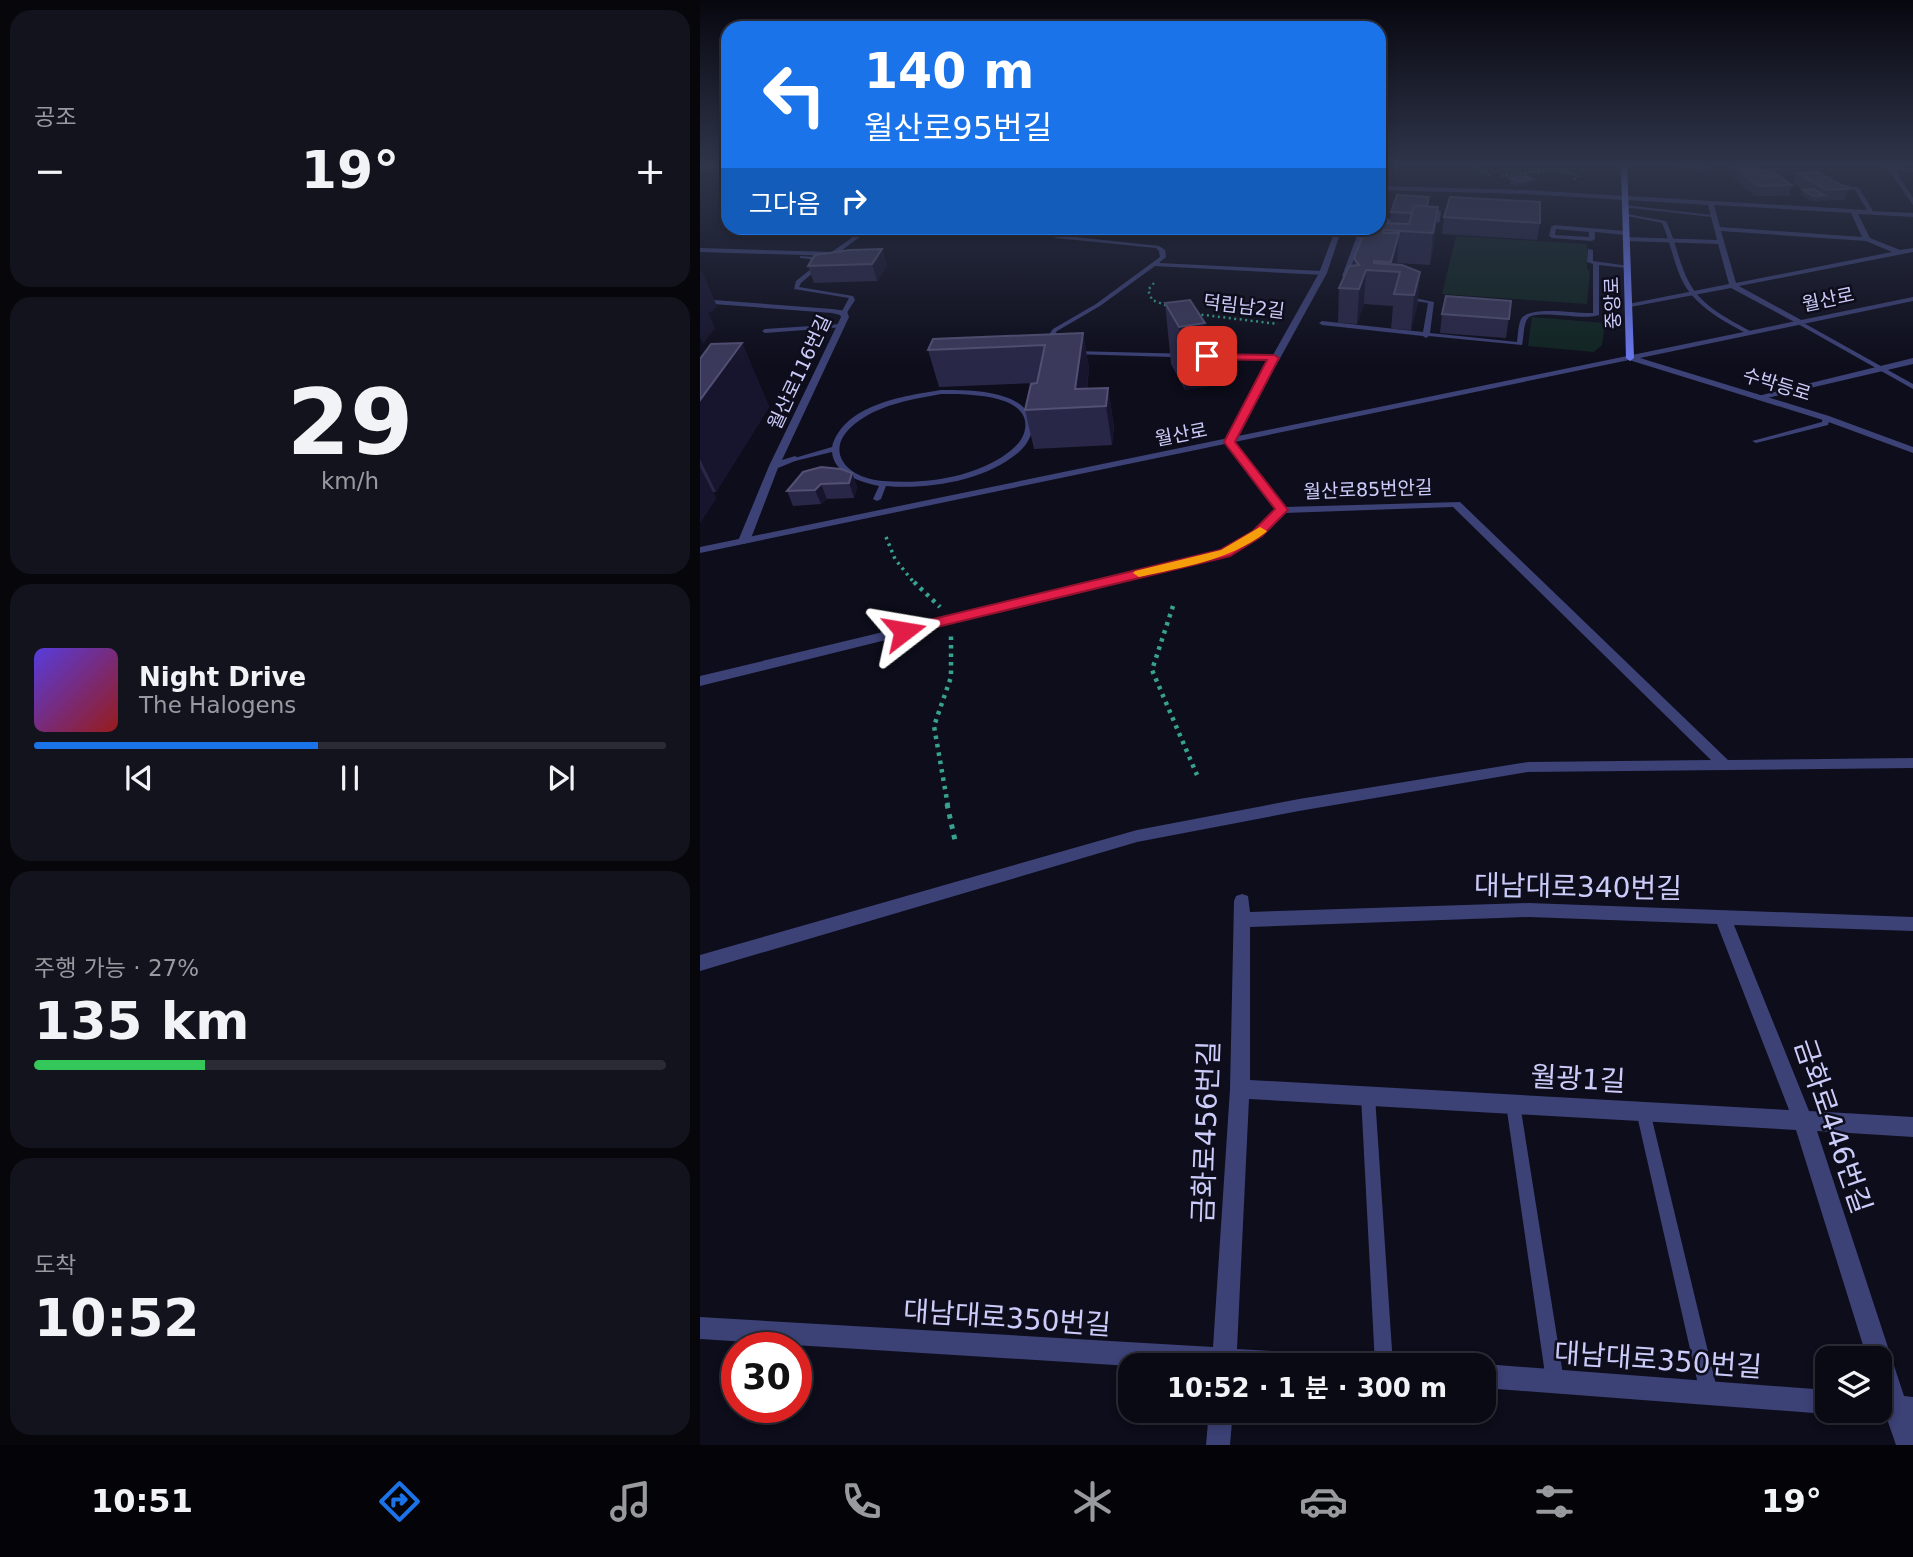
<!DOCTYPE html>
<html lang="ko">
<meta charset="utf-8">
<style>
body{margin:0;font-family:"DejaVu Sans","Noto Sans KR",sans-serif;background:#13131d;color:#f1f3f6;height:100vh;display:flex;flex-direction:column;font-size:26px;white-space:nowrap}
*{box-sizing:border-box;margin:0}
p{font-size:23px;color:#999aa0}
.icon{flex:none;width:38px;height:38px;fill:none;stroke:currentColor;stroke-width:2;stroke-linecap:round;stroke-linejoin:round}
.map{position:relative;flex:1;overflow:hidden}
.panel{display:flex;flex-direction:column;gap:10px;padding:10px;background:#06060b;width:700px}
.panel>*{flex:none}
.banner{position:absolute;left:21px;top:21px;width:665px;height:214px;border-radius:21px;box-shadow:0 4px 10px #0003,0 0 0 2px #2a2b34;background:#1a73e8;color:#fff;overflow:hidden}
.controls{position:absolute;left:1115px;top:1346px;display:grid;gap:14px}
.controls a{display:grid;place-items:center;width:77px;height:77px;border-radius:14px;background:#0a0a14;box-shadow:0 4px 10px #0003,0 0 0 2px #2a2b34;font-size:35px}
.speed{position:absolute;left:21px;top:1332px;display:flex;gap:14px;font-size:35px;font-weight:700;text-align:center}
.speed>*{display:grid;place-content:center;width:91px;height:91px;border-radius:50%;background:#0a0a14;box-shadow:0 4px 10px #0003,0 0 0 2px #2a2b34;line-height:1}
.speed .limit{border:10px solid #d22;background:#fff;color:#111}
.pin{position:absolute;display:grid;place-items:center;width:60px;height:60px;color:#fff;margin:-30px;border-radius:14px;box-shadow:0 4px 10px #0006}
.me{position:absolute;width:77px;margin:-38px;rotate:76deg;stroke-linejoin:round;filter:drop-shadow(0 0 5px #0008)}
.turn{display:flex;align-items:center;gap:24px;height:147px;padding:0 28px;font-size:32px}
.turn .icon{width:91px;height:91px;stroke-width:2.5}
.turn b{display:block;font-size:49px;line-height:60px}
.then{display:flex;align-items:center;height:66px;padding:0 28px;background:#0003;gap:14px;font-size:26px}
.big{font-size:52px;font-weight:600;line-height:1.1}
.panel .tile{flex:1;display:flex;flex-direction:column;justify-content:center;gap:10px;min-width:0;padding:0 24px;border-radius:21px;background:#13131d}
.panel .dial{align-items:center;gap:0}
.dial b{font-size:91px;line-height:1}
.song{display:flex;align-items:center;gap:21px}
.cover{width:84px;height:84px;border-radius:10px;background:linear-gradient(135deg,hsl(250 70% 55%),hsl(0 70% 35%))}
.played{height:7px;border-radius:4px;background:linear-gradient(90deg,#1a73e8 45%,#2a2b34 45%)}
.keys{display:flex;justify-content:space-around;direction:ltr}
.heat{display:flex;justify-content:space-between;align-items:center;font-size:38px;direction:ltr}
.charge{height:10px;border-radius:5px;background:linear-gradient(90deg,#34c759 27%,#2a2b34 0)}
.trip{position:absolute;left:418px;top:1353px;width:378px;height:70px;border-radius:21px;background:#0a0a14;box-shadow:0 4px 10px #0003,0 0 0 2px #2a2b34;font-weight:600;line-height:70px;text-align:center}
.menu{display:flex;height:112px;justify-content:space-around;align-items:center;background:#040408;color:#999aa0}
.menu .icon{width:49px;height:49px}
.menu .selected{color:#1a73e8}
.menu b{font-size:32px;color:#f1f3f6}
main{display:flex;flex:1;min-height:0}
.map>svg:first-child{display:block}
.green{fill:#102521}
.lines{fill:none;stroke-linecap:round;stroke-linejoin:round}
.path-far4{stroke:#37a38e;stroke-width:2;stroke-dasharray:2 2.5;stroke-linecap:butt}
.path-far3{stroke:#37a38e;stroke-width:2.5;stroke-dasharray:2 3.5;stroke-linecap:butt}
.path-far2{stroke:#37a38e;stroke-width:3.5;stroke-dasharray:2.5 4.5;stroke-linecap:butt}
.path-far1{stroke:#37a38e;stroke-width:4.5;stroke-dasharray:3.5 5;stroke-linecap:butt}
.path{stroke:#37a38e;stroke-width:5;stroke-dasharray:4.5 6;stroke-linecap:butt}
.service{fill:#3c4176;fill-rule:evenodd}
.minor{fill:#3c4176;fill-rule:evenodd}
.tertiary{fill:#3c4176;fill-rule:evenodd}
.secondary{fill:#6b79f2;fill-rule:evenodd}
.wall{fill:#292747}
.shaded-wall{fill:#17152e}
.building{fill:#3b395b;stroke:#525074;stroke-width:2}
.route{fill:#e11d48;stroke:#92132f;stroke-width:2}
.slow{fill:#f59e0b}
.labels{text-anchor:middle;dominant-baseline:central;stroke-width:5;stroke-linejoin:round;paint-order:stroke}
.far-street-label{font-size:19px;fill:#ccccfa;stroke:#0d0d1b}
.near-street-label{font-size:28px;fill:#ccccfa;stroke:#0d0d1b}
</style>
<main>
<section class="panel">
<div class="tile"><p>공조</p>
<div class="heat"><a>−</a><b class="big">19°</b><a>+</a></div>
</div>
<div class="tile dial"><b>29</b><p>km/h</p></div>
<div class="tile">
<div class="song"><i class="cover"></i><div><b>Night Drive</b><p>The Halogens</p></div></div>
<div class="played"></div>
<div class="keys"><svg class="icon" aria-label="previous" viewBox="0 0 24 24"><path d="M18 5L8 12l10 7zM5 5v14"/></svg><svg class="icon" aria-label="pause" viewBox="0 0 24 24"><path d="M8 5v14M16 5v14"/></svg><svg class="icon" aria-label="next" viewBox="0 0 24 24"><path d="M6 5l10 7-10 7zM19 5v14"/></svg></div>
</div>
<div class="tile"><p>주행 가능 · 27%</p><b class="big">135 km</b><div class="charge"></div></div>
<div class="tile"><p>도착</p><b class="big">10:52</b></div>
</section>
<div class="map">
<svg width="1213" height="1445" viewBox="0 0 1213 1445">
<rect width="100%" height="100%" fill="#0d0d1b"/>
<!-- green -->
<g class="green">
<polygon points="756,236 887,244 887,269 890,271 887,304 742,294"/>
<polygon points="832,317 905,323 902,345 894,352 828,346"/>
</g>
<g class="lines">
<!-- path-far4 -->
<g class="path-far4">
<polyline points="769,163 793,177"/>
<polyline points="802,176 857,169 878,176 872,181"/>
</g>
<!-- path-far3 -->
<g class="path-far3">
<polyline points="454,283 448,290 452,300 468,306"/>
<polyline points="496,314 578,324"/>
</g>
<!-- path-far2 -->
<polyline class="path-far2" points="186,537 195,559 215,584"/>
<!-- path-far1 -->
<g class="path-far1">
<polyline points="214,582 240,607"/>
<polyline points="473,606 452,670 497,775"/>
<polyline points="248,806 234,726 251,677 251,633"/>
</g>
<!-- path -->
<polyline class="path" points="247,804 256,845"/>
<!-- service -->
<g class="service">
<polygon points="979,163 983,163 983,170 979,169"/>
<polygon points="1191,167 1213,169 1213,171 1189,169"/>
<polygon points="924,205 1012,215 1014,216 1012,217 922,207"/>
<polygon points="722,210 741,211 740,221 737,223 734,221 736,213 724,212"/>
<path d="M922,213L966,221C976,241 979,265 990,284C1003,307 1030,320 1052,332V334H1048C1025,322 998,308 984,284C974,266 971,243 962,223L922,215Z"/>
<polygon points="679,218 692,219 690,228 696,229 696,231 685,230 687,221 679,220"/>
<path d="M854,225L925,231L928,233L925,235L895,232V239L892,241L852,238L849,236L851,227ZM856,229L889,232V237L855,235Z"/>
<polygon points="638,229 664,232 648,276 645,278 642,276 658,233 636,232"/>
<polygon points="357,235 459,246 465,250 466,257 459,263 623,271 626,273 623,275 455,266 400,306 357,331 351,340 355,346 352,348 345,340 353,329 396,304 460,257 459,251 456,248 355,238"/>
<path d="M888,249L893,250V261L929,266L926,268L899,265V315C884,321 837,309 828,318C823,324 824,338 822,345L729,336L726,338L723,336L622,325L619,323L622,321L723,332L728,303L703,299V297L705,296L734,302L730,333L817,342C818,335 818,326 821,319C830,305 877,314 893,313V264L887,262Z"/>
<polygon points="100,256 115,257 116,261 123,264 101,283 99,287 153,296 155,300 146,314 141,313 149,298 94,289 96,281 116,265 111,263 110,259 100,258"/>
<polygon points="1098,322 1102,322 1213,384 1213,389 1098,324"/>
<polygon points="142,324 145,326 144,327 65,333 62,331 65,329"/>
<polygon points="374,351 574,356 577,358 574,360 372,354 371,353"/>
<path d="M241,390C267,390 324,389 332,422C334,432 328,444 320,451C288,480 229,490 186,486L181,499L177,501L173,499L179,486C160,482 134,474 132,452L95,461L91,459L132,447C144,404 204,396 241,390ZM241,394C263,394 331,393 325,429C323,442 312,450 302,457C267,479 222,484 183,481C144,478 120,447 160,420C183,404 213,399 241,394Z"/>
<polygon points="1123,416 1130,418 1128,425 1056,443 1052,441 1122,422"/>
<polygon points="668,1089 673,1091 675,1096 693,1365 675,1365 661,1096 663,1091"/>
<polygon points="813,1097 818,1099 820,1104 864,1381 861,1387 855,1390 849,1387 846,1381 806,1104 808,1099"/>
<polygon points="943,1104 948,1106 950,1111 1018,1393 1015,1399 1009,1402 1003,1399 1000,1393 936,1111 938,1106"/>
</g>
<!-- minor -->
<g class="minor">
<polygon points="1184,163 1190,163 1213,198 1213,205"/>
<polygon points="0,165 28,166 28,170 0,169"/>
<path d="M1127,181L1159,188L1173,211L1213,213V217L1158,214L1170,238L1200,250L1213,248V252L1039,286L1103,321V325H1100L1031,288L925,308V304H928L1029,284L1018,244L925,241L922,239L925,237L1017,240L1008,205L825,194L679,190V186L825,190L1167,210L1155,190L1125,184ZM1014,205L1151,213L1162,237L1020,227ZM1021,231L1166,241L1192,252L1036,283Z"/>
<polygon points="165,228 172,228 134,256 0,252 0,248 132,252"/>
<polygon points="362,228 368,228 359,238 355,238"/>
<polygon points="636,228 642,228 627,273 534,442 585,507 760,502 1028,760 1213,758 1213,768 828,772 599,811 437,842 0,971 0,955 437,830 599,799 828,762 1011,760 753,507 585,513 562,535 529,555 0,686 0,676 521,551 554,531 576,510 524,442 619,273"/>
<polygon points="0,299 132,309 147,311 149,317 82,460 95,456 100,459 78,468 50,541 44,544 38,541 69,466 141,317 140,315 132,313 0,303"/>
<polygon points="1213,358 1213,364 1059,400 1054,397"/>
<path d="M542,894L548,896L550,912L829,903L1213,917V931L1034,925L1109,1111L1213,1117V1137L1117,1131L1204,1396L1213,1397V1445H1196L1187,1419L1172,1414L1170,1410H1180V1358H1167L1096,1130L549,1099L537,1349L611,1353L619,1357L623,1365L430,1366L0,1339V1317L513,1347L530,1089L534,901L536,896ZM829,917L1017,924L1089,1110L550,1080V927Z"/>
<polygon points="784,1364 1127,1390 1127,1410 1135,1410 1127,1414 784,1388 784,1365 782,1365"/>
<polygon points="509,1410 533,1410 530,1445 506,1445"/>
</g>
<!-- tertiary -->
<polygon class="tertiary" points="1213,297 1213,301 940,358 1129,416 1213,447 1213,453 1123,420 929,360 0,553 0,547"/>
<!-- secondary -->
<polygon class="secondary" points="921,163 927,163 934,358 930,361 926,358"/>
</g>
<!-- wall -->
<g class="wall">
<polygon points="988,163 1049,163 1048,165 1042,168 1078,175 1077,177 1092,185 1089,196 1055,196 1034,179 1038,168 1015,164 1002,171 988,169 989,167 987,167"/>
<polygon points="1097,173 1148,189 1144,200 1111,201 1101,195 1103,190 1104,190 1094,184"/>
<polygon points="810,178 832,185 818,187 810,183"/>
<polygon points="729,197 729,206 735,238 730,265 697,263 697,265 720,272 717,306 711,330 691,329 693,306 664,304 657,324 638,323 639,288 654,265 654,258 662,237 662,228 679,228 685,223 690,223 691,212"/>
<polygon points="744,217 840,223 837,240 742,234"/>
<polygon points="182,249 187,266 177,281 114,283 108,266"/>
<polygon points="490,300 510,386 485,390 471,364 465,303"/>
<polygon points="811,301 806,338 740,333 742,314"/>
<polygon points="383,333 389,369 387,389 408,388 414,427 412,445 334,449 325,410 337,383 239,387 228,350"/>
<polygon points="42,343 69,407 16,492 13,492 16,498 0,523 0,359"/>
<polygon points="152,473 157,487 154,498 127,499 121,504 93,506 87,491"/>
</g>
<!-- shaded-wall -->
<g class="shaded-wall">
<polygon points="1004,163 1016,163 1002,171"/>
<polygon points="1042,163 1049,163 1048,165 1041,169"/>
<polygon points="833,179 832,185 818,187 819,182"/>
<polygon points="686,207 682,261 680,223"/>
<polygon points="738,207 735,238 730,265 733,233"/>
<polygon points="699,233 697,266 691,272 691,262"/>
<polygon points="182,249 187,266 177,281 172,264"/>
<polygon points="666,270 664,304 657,324 659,289"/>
<polygon points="2,271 17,306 12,312 8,312 15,328 3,344 0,337 0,273"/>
<polygon points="720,272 717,306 711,330 714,295"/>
<polygon points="505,323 510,386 485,390 479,327"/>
<polygon points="383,333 389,369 384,407 375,389"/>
<polygon points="42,343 69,407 16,492 0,459 0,400"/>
<polygon points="408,388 414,427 412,445 406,406"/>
<polygon points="0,467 16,498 0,523"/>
<polygon points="152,473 157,487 154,498 149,483"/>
<polygon points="121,484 127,499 121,504 115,490"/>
</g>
<!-- building -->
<g class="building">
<polygon points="1037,168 1053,168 1064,177 1081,177 1092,185 1058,186"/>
<polygon points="1055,170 1071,170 1078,175 1062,175"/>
<polygon points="1118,172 1148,189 1127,190 1097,173"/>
<polygon points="825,176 833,179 819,182 810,178"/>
<polygon points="1114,189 1124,195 1113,196 1103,190"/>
<polygon points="697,195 729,197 726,206 714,206 712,213 691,212"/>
<polygon points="750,197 840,202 840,223 744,217"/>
<polygon points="679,206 686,207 680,223 709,224 714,206 738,207 733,233 684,230 683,233 699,233 691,262 674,261 674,263 702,265 720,272 714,295 694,294 700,272 666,270 659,289 639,288 649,266 659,265 654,258 664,233 669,230 667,228 679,228"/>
<polygon points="182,249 172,264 108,266 115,255 150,250"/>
<polygon points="746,296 811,301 809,319 742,314"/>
<polygon points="490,300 505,323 479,327 465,303"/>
<polygon points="383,333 375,389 408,388 406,406 325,410 331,384 337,383 345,345 228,350 233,339"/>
<polygon points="42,343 0,400 0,359 11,344"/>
<polygon points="121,467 141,469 152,473 149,483 121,484 115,490 87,491 103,472"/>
</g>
<!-- sky -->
<linearGradient id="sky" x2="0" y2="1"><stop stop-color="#07070f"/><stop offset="0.45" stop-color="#2f354a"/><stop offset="1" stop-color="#2f354a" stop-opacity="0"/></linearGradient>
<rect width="1213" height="366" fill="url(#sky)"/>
<!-- route -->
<polygon class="route" points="507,354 574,355 579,358 535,442 588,510 562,536 530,556 204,635 198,634 196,631 198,627 204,626 520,550 553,531 575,509 524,442 567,360 504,359 504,354"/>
<!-- slow -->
<path class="slow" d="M560,527L567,531L565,533C528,561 483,567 439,577L433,573L435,571L521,550Z"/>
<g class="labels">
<!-- far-street labels -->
<g class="far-street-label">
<text transform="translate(1128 299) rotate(-12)">월산로</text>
<text transform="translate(912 303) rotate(-92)">중앙로</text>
<text transform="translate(544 306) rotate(7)">덕림남2길</text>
<text transform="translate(99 372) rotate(-65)">월산로116번길</text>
<text transform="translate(1077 384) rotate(17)">수박등로</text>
<text transform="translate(481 434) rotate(-11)">월산로</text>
<text transform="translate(668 489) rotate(-2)">월산로85번안길</text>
</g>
<!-- near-street labels -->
<g class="near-street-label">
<text transform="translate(878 887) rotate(1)">대남대로340번길</text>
<text transform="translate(878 1079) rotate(3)">월광1길</text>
<text transform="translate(1133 1126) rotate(71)">금화로446번길</text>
<text transform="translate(506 1132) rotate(-88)">금화로456번길</text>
<text transform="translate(307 1318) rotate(4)">대남대로350번길</text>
<text transform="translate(958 1360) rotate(4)">대남대로350번길</text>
</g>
</g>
</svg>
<div class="controls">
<a><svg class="icon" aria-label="layers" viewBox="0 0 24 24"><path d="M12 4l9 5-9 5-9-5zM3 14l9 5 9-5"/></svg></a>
</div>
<div class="speed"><div class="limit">30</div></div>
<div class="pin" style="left:507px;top:356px;background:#d93025"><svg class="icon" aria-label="arrive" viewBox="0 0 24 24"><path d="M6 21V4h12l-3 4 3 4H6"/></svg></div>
<svg class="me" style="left:204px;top:631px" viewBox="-20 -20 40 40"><path d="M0-17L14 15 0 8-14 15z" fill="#e11d48" stroke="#fff" stroke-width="4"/></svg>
<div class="trip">10:52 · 1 분 · 300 m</div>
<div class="banner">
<div class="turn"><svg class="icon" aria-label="left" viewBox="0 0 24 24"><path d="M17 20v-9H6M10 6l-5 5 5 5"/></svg><div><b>140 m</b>월산로95번길</div></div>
<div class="then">그다음<svg class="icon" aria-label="right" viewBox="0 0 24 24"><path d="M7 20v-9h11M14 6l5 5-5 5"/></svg></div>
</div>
</div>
</main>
<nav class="menu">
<b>10:51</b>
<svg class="icon selected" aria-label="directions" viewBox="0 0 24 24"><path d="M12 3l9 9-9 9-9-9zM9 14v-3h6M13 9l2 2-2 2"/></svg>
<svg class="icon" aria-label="music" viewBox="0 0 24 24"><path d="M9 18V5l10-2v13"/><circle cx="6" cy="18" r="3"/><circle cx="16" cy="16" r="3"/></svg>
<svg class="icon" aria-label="phone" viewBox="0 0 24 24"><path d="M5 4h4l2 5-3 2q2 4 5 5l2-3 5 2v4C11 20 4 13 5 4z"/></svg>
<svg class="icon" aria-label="climate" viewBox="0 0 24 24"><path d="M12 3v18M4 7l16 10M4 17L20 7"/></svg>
<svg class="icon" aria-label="car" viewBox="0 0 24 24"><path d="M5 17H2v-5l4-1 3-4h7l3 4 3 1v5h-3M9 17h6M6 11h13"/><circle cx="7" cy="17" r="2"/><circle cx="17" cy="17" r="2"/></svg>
<svg class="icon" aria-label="filters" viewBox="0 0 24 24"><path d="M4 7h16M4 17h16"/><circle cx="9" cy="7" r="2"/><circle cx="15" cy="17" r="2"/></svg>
<b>19°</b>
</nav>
